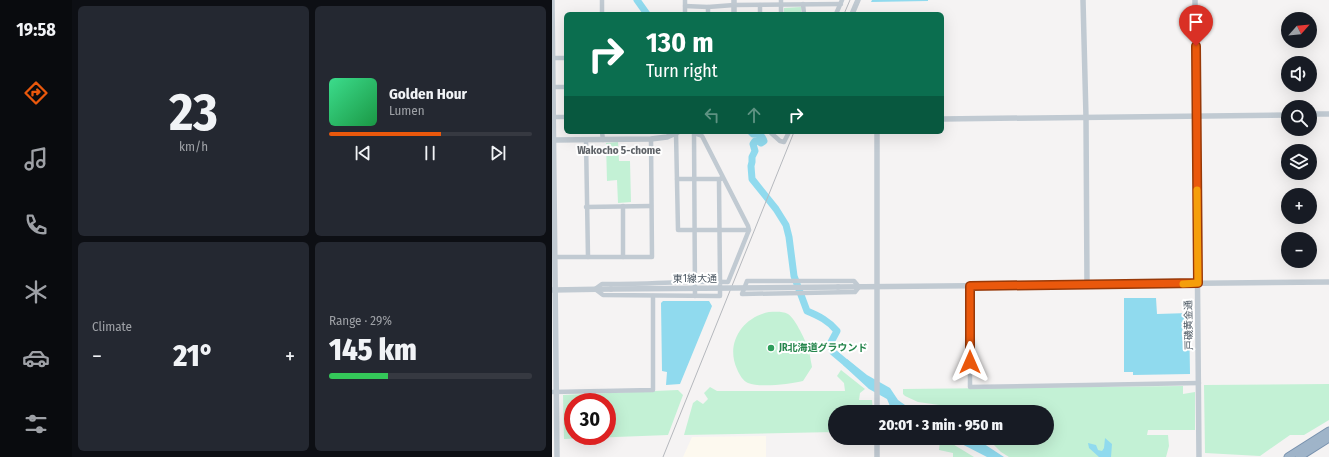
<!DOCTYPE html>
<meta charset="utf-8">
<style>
body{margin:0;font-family:"Fira Sans Condensed","Noto Sans JP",sans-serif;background:#242831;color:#f1f3f6;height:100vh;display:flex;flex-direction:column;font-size:15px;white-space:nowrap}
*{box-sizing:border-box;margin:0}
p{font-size:13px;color:#9ea1a6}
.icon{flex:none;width:22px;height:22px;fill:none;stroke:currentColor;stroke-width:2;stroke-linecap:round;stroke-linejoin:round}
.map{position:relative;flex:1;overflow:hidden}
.sheet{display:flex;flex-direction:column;gap:6px;padding:6px;background:#0d0f14;width:480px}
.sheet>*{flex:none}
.guide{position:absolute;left:12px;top:12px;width:380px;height:122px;border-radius:6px;box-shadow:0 4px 16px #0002;background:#0b6e4f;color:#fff;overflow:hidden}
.needle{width:26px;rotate:63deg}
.fabs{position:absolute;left:729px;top:12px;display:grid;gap:8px}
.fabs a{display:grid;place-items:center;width:36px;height:36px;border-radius:50%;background:#171b24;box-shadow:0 4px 16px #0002;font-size:20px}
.speed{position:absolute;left:12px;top:393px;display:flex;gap:8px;font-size:20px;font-weight:700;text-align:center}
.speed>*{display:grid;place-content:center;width:52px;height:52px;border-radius:50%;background:#171b24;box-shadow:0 4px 16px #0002;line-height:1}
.speed .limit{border:6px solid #d22;background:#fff;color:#111}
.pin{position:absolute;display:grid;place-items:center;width:34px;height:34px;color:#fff;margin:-41px -17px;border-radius:50% 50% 50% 0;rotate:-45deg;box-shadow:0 0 4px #0007}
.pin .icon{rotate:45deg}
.me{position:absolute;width:44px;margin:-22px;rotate:0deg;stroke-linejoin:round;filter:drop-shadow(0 0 3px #0008)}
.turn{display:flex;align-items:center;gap:14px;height:84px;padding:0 16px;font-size:18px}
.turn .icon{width:52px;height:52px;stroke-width:2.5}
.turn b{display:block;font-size:28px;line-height:34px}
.lanes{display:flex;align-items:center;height:38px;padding:0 16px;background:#0003;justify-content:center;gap:20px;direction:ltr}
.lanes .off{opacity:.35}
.big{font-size:30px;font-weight:800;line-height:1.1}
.sheet .widget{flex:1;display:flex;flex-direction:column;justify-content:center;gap:6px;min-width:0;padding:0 14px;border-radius:6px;background:#242831}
.sheet .dial{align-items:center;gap:0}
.dial b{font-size:52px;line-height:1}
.song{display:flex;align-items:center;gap:12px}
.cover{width:48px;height:48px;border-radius:6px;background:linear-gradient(135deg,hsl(150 70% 55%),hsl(140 70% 35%))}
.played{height:4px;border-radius:2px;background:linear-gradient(90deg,#ea580c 55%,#363941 55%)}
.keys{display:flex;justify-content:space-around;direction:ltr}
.heat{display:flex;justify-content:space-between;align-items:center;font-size:22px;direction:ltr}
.charge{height:6px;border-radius:3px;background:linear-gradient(90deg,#34c759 29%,#363941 0)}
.sheet .tiles{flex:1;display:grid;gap:6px;grid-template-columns:repeat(2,1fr)}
.trip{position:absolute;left:276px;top:405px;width:226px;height:40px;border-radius:20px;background:#171b24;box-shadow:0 4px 16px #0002;font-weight:800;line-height:40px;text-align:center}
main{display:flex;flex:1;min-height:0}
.menu{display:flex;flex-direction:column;width:72px;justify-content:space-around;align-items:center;background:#090b0e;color:#9ea1a6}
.menu .icon{width:28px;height:28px}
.menu .active{color:#ea580c}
.menu b{font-size:18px;color:#f1f3f6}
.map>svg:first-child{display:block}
.commercial{fill:#fdf9ef}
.green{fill:#c3f1d5;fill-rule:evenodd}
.water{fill:#90daee}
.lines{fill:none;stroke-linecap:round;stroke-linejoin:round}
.river{stroke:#90daee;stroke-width:7}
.trunk-casing{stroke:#7690ad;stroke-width:9}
.minor{stroke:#c1cad2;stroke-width:4.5}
.tertiary{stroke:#c1cad2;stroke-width:5.5}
.trunk{stroke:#9fb4c9;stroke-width:7}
.rail{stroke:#b5b8bd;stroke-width:1}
.tertiary-bridge{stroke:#c1cad2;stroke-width:5.5}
.route-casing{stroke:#983908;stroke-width:10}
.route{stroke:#ea580c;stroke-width:7}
.slow{stroke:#f59e0b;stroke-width:7}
.leisure-dot{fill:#2e9e5b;stroke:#fff;stroke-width:1.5}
.labels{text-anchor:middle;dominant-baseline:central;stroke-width:4;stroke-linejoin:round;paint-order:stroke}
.street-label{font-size:10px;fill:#4a5661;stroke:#fff}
.leisure-label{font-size:10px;font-weight:bold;fill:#27864d;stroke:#fff;text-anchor:start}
.neighbourhood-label{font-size:11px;font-weight:bold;fill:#5f6368;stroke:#fff}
</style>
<main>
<nav class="menu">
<b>19:58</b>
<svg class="icon active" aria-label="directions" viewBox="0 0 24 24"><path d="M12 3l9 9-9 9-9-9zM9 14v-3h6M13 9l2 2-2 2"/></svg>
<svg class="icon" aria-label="music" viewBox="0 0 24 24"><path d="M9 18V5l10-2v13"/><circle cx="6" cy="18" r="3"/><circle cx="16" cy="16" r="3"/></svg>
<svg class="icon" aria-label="phone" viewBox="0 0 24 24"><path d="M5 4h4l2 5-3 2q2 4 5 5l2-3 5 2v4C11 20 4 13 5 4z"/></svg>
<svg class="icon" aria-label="climate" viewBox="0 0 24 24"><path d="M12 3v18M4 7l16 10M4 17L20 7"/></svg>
<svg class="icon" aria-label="car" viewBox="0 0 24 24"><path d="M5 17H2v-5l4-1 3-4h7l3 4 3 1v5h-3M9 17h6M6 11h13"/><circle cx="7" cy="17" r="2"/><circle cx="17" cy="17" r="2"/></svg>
<svg class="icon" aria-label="filters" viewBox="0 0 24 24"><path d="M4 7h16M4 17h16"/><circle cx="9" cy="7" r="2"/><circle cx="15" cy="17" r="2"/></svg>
</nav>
<section class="sheet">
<div class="tiles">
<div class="widget dial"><b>23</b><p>km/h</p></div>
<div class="widget">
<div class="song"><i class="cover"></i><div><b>Golden Hour</b><p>Lumen</p></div></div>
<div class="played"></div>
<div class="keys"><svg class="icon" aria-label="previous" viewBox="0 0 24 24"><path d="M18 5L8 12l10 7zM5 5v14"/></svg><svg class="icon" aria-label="pause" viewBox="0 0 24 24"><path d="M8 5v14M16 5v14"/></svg><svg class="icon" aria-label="next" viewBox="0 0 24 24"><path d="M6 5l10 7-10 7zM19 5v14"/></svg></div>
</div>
<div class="widget"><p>Climate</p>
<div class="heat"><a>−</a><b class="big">21°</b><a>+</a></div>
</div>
<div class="widget"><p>Range · 29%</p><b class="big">145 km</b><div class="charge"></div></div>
</div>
</section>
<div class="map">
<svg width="777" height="457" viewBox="0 0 777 457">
<rect width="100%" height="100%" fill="#f5f3f3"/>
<!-- commercial -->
<polygon class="commercial" points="214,436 214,457 131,457 140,437"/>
<!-- green -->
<g class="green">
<polygon points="249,7 249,14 232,14 232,8"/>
<polygon points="66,142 67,161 78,161 79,202 66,203 65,180 55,181 54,143"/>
<path d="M217,312C223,312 230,311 236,314C243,318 255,343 257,351C258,356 259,362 260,367L251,381C238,384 208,388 196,383C191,381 187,374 185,369C173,343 191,317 217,312Z"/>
<polygon points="289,370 313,389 308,393 307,400 320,400 321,412 283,412 283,432 132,435 141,403 145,400 151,404 156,399 152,393 158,387 165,391 293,391 292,383 285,376"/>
<polygon points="777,384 777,420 752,435 738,435 708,456 653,453 652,385"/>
<polygon points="631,386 631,394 643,392 643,430 596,430 595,435 616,435 617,446 614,457 457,457 449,452 435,438 495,438 495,412 399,412 394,406 366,402 353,396 351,394 351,389"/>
<path d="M126,390L131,395L116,435L12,439L11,395ZM21,402H55V436H21Z"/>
<polygon points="388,440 399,443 422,457 401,457 401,453 387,450"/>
</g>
<!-- water -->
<g class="water">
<polygon points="320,0 376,0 376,1 319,2"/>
<polygon points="572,298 604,298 605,314 637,313 638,374 581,375 581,372 572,372"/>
<polygon points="111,301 157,301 160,306 128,384 114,385 115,372 110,371 109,303"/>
<polygon points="295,359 315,375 338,388 346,400 353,405 354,412 340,411 335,399 317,389 291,365"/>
<polygon points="398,438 423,438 452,457 435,457"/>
<polygon points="553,438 560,444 559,457 547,457 537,448 536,443 544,445 546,450 550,451 552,448"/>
</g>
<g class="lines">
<!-- river -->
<g class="river">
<polyline points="85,0 95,14"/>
<path d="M199,132L201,134C207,133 210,135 212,141L209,143L206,141H203L201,144L203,151L200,157V162L199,166L200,179L224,209L234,225L237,237L242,276L255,311C267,316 277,321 285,331L278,344L281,352L300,368"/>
</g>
<defs>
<g id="trunk">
<polyline points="736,457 777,431"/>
<polyline points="747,457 777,438"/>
</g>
</defs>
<!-- trunk casing -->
<use href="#trunk" class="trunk-casing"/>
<!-- minor -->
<g class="minor">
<polyline points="50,0 50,14"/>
<polyline points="133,0 133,14"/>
<polyline points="229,0 229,14"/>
<polyline points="251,4 252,14"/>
<polyline points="208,5 208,14"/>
<polyline points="133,6 156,7 182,5 289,4"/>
<polyline points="156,14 156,7"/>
<polyline points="284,14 290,0"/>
<polyline points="1,58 14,58"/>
<polyline points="2,87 14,87"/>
<polyline points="2,117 14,117"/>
<polyline points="50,132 51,140"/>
<polyline points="142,132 143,296"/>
<polyline points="218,132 228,141 232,142 237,132"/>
<polyline points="124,133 126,230 197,230"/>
<path d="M142,133L148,135L150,136L196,226L197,230L176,282C153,281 129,282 105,283C87,284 68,284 50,284L43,289L51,295L168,296V281L167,181L168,179L171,178"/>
<polyline points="34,140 36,257"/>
<polyline points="125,179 168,179"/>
<polyline points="34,207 99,206"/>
<polyline points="3,257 100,257 99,139"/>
<polyline points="71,257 71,206"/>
<polygon points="195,281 302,281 307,287 303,292 190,294"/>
<polyline points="418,286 418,387 647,383"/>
<polyline points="0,392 101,390 101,296"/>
</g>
<!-- tertiary -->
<g class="tertiary">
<polyline points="0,0 5,457"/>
<polyline points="531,0 534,117 535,285"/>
<polyline points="643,0 647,457"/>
<polyline points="182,14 182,0"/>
<polyline points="300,14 306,0"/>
<polyline points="758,114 777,114"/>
<polyline points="390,119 736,115"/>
<polyline points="325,132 325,412"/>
<polyline points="2,140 99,139 115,137 126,132"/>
<polyline points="286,287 777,282"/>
<polyline points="0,290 59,289"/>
<polyline points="325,438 325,457"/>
</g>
<!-- trunk -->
<use href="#trunk" class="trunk"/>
<!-- rail -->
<g class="rail">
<polyline points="292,14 298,0"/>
<polyline points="111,457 242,132"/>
</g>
<!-- tertiary-bridge -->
<polyline class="tertiary-bridge" points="59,289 286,287"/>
</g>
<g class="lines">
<defs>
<polyline id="route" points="418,362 418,286 646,283 644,46"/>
</defs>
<!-- route casing -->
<use href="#route" class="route-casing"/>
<!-- route -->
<use href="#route" class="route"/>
<!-- slow -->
<polyline class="slow" points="631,284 646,283 645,190"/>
</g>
<!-- markers -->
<circle class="leisure-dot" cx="219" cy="348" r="4"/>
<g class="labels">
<!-- street labels -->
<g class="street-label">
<text x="143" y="279">東1線大通</text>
<text transform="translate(637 325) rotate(-91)">戸磯黄金通</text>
</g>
<!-- leisure labels -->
<g class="leisure-label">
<text x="227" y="348">JR北海道グラウンド</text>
</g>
<!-- neighbourhood labels -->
<g class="neighbourhood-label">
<text x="67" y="150">Wakocho 5-chome</text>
</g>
</g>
</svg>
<div class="fabs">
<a><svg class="needle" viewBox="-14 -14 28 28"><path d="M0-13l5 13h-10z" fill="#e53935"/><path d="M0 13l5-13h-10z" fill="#9ea1a6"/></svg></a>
<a><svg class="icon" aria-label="sound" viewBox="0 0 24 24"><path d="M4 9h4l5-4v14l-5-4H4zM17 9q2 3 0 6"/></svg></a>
<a><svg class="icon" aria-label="search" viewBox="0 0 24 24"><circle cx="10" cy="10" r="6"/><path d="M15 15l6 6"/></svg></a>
<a><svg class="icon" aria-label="layers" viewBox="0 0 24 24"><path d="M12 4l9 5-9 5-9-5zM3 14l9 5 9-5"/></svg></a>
<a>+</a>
<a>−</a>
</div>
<div class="speed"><div class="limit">30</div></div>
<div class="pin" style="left:644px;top:46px;background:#d93025"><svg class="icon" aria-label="arrive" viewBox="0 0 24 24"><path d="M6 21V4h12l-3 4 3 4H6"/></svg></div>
<svg class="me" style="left:418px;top:362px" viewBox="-20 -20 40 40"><path d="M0-17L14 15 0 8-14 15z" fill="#ea580c" stroke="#fff" stroke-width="4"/></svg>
<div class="trip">20:01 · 3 min · 950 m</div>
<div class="guide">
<div class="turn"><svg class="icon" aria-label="right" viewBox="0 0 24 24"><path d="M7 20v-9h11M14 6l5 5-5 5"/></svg><div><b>130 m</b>Turn right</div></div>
<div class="lanes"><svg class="icon off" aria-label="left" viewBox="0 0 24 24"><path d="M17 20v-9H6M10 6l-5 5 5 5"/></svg><svg class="icon off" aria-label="ahead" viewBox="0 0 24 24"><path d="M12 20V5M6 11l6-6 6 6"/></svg><svg class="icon" aria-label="right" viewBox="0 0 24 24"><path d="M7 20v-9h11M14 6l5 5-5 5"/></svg></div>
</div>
</div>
</main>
